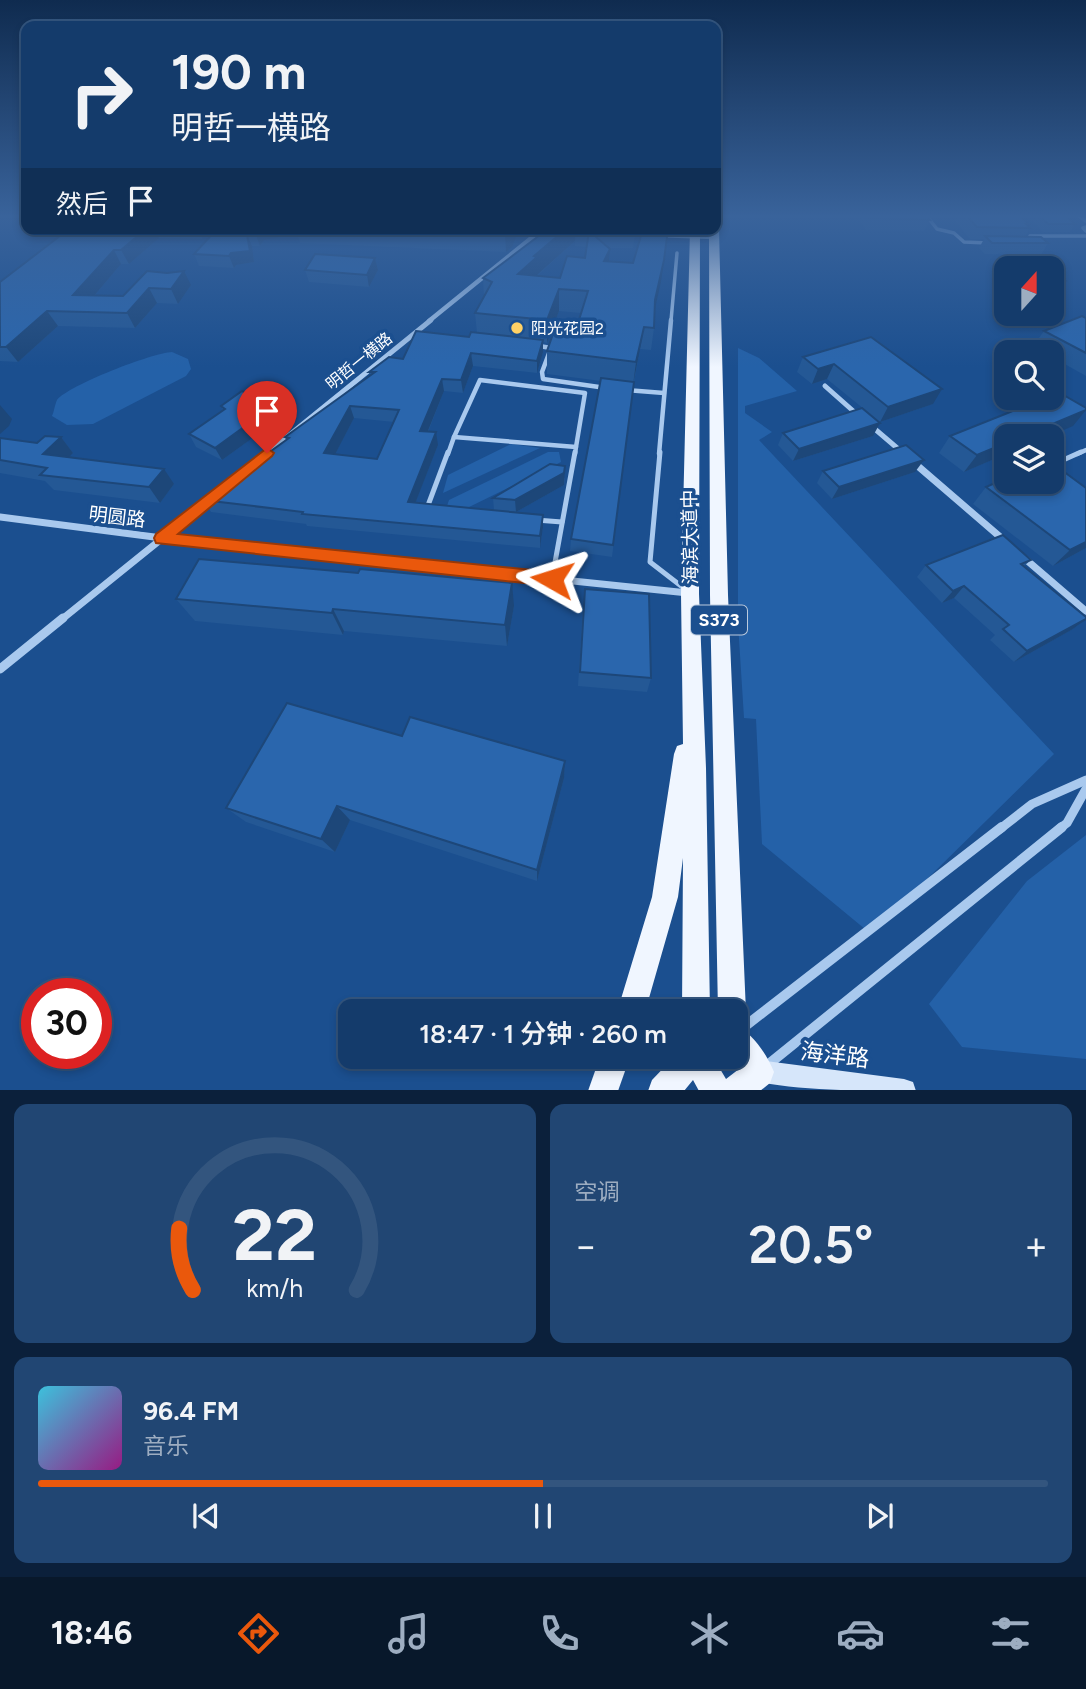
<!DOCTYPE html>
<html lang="zh">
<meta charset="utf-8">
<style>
body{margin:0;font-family:Figtree,"Noto Sans SC",sans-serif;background:#214673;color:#f1f3f6;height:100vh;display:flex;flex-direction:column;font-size:26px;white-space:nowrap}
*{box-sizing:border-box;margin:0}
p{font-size:23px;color:#9dadc1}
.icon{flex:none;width:38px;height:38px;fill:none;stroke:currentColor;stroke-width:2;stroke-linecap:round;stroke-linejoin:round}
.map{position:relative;height:1090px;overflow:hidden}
.panel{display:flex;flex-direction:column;gap:14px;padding:14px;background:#0b203b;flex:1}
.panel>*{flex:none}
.hud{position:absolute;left:21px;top:21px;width:700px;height:214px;border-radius:14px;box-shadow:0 4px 10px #0003,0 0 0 2px #33557e;background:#143b6b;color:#f1f3f6;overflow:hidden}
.needle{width:46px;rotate:21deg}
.controls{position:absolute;left:994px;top:256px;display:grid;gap:14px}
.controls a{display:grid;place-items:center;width:70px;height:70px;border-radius:14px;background:#143b6b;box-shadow:0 4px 10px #0003,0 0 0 2px #33557e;font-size:35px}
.speed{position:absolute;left:21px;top:978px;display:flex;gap:14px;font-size:35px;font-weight:700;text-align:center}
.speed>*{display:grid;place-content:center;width:91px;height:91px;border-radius:50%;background:#143b6b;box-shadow:0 4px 10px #0003,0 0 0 2px #33557e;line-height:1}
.speed .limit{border:10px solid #d22;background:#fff;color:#111}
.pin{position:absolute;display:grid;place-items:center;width:60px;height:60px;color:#fff;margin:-72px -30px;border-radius:50% 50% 50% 0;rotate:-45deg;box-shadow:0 0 7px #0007}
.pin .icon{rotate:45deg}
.me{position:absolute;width:77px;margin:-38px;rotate:276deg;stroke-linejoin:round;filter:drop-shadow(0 0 5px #0008)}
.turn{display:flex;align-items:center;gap:24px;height:147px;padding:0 35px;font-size:32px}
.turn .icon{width:91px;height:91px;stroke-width:2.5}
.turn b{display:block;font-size:49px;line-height:60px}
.then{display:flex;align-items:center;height:66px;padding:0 35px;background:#0003;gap:14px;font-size:26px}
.big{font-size:52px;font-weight:600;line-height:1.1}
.panel .card{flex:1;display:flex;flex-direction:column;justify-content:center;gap:10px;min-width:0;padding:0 24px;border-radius:14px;background:#214673}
.panel .dial{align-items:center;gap:0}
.dial svg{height:182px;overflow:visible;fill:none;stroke:#33557e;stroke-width:7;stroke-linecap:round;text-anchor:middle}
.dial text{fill:#f1f3f6;stroke:none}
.song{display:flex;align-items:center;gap:21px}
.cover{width:84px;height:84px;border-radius:10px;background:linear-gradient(135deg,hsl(190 70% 55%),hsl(310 70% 35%))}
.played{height:7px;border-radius:4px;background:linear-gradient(90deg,#ea580c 50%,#33557e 50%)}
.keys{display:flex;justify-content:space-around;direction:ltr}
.heat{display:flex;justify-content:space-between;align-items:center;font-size:38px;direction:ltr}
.panel .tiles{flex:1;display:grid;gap:14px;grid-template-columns:1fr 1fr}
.card:last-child{grid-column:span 2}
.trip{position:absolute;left:338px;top:999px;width:410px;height:70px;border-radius:14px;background:#143b6b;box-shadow:0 4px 10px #0003,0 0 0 2px #33557e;font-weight:600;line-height:70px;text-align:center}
.menu{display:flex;height:112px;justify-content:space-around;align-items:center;background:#08182b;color:#9dadc1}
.menu .icon{width:49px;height:49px}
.menu .current{color:#ea580c}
.menu b{font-size:32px;color:#f1f3f6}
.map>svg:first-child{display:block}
.green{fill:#2461a8}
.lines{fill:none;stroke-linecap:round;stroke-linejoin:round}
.lane-far2{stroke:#a9c9ee;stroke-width:3.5}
.lane-far1{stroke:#a9c9ee;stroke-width:4.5}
.lane{stroke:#a9c9ee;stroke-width:5}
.street-far4{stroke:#a9c9ee;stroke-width:4.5}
.street-far3{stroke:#a9c9ee;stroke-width:5}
.street-far2{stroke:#a9c9ee;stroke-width:7}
.street-far1{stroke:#a9c9ee;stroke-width:9}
.street{stroke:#a9c9ee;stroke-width:10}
.secondary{fill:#d6e6fa;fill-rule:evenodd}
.primary{fill:#f0f6ff;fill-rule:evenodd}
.wall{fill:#245895;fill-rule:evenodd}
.shaded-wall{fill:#1d4779}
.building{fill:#2a66ad;stroke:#1d4779;stroke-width:2;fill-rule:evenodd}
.route{fill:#ea580c;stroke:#983908;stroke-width:2}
.poi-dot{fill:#ffd166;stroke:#1b4f8f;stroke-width:2.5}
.labels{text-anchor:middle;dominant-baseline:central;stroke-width:7;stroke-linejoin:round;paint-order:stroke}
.far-poi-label{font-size:16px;fill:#fff;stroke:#1b4f8f;text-anchor:start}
.far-street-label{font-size:16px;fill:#fff;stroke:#1b4f8f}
.shield{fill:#1b4f8f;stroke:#bbcadd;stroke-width:2}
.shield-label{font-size:18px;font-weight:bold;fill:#fff}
.street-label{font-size:19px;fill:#fff;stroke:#1b4f8f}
.near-street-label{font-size:23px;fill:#fff;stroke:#1b4f8f}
</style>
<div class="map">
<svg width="1086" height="1091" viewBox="0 0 1086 1091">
<rect width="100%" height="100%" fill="#1b4f8f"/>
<!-- green -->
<g class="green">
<polygon points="738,348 759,358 797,391 745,406 745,413 772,432 759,440 1054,754 871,934 762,844 756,719 744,718 738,623"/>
<path d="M172,352L188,359L191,369L186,376L93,424L67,425L52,416C54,412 55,404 57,400C69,385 152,353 172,352Z"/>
<polygon points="511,444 540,448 443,493 448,475"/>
<polygon points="548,452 559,452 561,462 465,509 447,506 449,500"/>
<polygon points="1086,835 1086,1059 962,1047 929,1004 1027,881"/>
</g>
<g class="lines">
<!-- lane-far2 -->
<g class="lane-far2">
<polyline points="926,215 937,229 954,233 964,242 988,243"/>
<polyline points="1078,215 1086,221"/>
<polyline points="1086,227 1083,228 1086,231"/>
<polyline points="1033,240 1030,236 1086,236"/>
<polyline points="671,321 677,253"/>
</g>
<!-- lane-far1 -->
<g class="lane-far1">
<polyline points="539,346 551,348 542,372 543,379 606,388"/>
<polyline points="626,390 664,393"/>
<polyline points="454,437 480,380 585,393 576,447"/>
<polyline points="448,454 454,437 576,447 575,454"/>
<polyline points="659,454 671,320"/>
<polyline points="1077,454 1086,450"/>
</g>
<!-- lane -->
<g class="lane">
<polyline points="660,452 650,562 685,589"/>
<polyline points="1052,465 1081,452"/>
<polyline points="427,508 448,452"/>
<polyline points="536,520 562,522"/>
<polyline points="552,579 575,452"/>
</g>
<!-- street-far4 -->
<g class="street-far4">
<polyline points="492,229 540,231"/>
<polyline points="626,234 715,237"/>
<polyline points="429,321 540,231"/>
</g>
<!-- street-far3 -->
<g class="street-far3">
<polyline points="825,386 860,417"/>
<polyline points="869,424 903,453"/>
<polyline points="266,454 431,320"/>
</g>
<!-- street-far2 -->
<g class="street-far2">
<polyline points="912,461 1006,542"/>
<polyline points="256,462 268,452"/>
<polyline points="0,517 162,538 688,593"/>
<polyline points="1023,557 1086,611"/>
<polyline points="61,620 211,499"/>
</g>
<!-- street-far1 -->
<g class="street-far1">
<polyline points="0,669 63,618"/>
<polyline points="1000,829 1032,804 1086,780"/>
<polyline points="1059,829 1067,823 1086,789"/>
</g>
<!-- street -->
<g class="street">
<polyline points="735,1034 1002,827"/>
<polyline points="765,1067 1062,827"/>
</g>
<!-- secondary -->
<path class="secondary" d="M759,1060L904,1079L913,1082L916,1091C871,1091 790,1091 751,1080L747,1072L751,1064Z"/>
<!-- primary -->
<g class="primary">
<polygon points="716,226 719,229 728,595 746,1012 742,1022 735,1025 735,1012 718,1012 710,595 709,229 716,229"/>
<polygon points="690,229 700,229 699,594 706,768 710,1012 682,1012 683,858 678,897 645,1012 617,1012 652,897 674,754 677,746 683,744 681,594"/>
<path d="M735,1025C753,1033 767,1055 774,1072L770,1083L760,1091H699L693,1080L684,1091H648L652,1080L674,1057H713L726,1079L739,1069L730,1057H735Z"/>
<polygon points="600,1057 630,1057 618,1091 588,1091"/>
</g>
</g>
<!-- wall -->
<g class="wall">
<polygon points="855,215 926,215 930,220 924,231 866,230"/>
<polygon points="950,215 1018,215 1029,224 1028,226 1030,228 1025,237 1048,243 1041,255 985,254 979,248 984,239 970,239"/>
<polygon points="1027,215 1065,215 1075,224 1070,232 1043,232"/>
<polygon points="69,229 203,229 203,239 159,238 129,264 121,264 95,295 123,296 147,271 191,285 178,304 157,303 135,328 58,326 18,362 0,361 0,282"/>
<polygon points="217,229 280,229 282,237 264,240 260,246 252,246 254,262 236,265 234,268 199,266 194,254"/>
<polygon points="295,229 517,229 517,235 512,247 506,252 300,243"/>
<path d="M548,229H636L633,248H608L609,261L633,263L664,260L655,308L654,328L651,350L640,349L634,382L612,557L570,551L571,539L601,381L547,374V351L574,336L581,313L559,311L547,343L543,342V352L537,373L473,366L463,393L444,391L428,432L438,445L415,503L543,527L540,548L307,526L306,524L211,512L203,500L286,440L285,437L370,376L369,372L403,359L469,337L477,333L475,313L484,297L483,278ZM575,241V246L587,247L585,258L560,278L537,276ZM354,418L394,422L377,459L335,454Z"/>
<polygon points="375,258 378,270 369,287 309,282 305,270"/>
<polygon points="1086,318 1086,376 1052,357 1052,352 1043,352 1033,346 1044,331"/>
<polygon points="871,337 933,404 880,422 827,379 812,384 797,372 803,357"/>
<polygon points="221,406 273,406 279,419 222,460 196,447 189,434 223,410"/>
<polygon points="1073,426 1006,436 1006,454 964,472 939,453 950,436"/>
<polygon points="783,433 873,436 793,461 778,445"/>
<polygon points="61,437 73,453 68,457 174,484 160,503 54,490 45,481 0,473 0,438 37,443"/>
<polygon points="823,471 915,472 832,499 817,483"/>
<polygon points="565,478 564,485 516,512 494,510 493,498"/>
<polygon points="986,487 1086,548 1053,566 973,504"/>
<polygon points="1031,560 1024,566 1086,619 1073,629 1014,662 990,640 995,635 954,598 942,603 917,577 926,565"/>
<polygon points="176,599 514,606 507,646 344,631 343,635 195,621"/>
<polygon points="583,604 651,678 647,692 578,686"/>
<polygon points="402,736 565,761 564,778 537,881 350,820 335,852 246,822 226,808"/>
</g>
<!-- shaded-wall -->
<g class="shaded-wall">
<polygon points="146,229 154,229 159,238 129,264 121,250"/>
<polygon points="199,229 203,230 203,239"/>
<polygon points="260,229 280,229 282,237 264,240 260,246 256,235"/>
<polygon points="512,229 517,229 517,235 512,247 506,252 505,235"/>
<polygon points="566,229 576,229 575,241 537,275 537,278 518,274 534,256"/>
<polygon points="247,235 252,246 254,262 236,265 234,268 229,256"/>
<polygon points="610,249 608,271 604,261"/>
<polygon points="114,250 121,264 82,310 73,295"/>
<polygon points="375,258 378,270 369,287 367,275"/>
<polygon points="664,260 661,282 652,322 655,300"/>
<polygon points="184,271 191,285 178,304 171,289"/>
<polygon points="1065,281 1056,293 1052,295 1052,287"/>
<polygon points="149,288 157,303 135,328 127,313"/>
<polygon points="559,289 559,311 547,343 547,320"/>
<polygon points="47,311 58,326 18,362 6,347"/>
<polygon points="644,327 640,349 633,385 636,362"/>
<polygon points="543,340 543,352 537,373 537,361"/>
<polygon points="471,353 473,366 463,393 461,380"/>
<polygon points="834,364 827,379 812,384 818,369"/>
<polygon points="442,379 444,391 423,443 420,431"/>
<polygon points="942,389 933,404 880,422 888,407"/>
<polygon points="0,405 12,419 9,426 0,434"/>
<polygon points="273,406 279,419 222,460 215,448"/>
<polygon points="350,406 354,418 329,466 324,453"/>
<polygon points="1086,410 1073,426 1050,436 1024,436"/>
<polygon points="880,423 873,436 793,461 799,449"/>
<polygon points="436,432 438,445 411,514 408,502"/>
<polygon points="61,437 73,453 56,470 43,454"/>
<polygon points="1006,443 1006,454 964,472 977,455"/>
<polygon points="924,460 915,472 832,499 839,487"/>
<polygon points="565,466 564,485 516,512 515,500"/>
<polygon points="164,469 174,484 160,503 149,487"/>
<polygon points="543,515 543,527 540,548 540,536"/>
<polygon points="1086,542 1086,548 1053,566 1070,550"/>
<polygon points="512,583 514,606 507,646 505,625"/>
<polygon points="964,586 954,598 942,603 953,591"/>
<polygon points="333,609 344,631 343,635 332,613"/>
<polygon points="1086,619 1073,629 1014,662 1027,651"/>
<polygon points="565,761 564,778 537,881 537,870"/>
<polygon points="337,806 350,820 335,852 321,839"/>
</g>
<!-- building -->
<g class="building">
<polygon points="868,215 926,215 930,220 870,218"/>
<polygon points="966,215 1018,215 1029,224 1026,224 1030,228 977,227"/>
<polygon points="1039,215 1065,215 1075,224 1048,224"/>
<polygon points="69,229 146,229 121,250 114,250 73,295 123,296 147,271 167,273 184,271 171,289 149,288 127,313 47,311 6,347 0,347 0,282"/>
<polygon points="217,229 260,229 256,235 247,235 250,251 231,253 229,256 194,254"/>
<polygon points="374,229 512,229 505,235"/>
<polygon points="548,229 566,229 534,256 537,257 518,274 560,278 567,256 585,258 589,231 610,249 604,261 633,263 643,229 668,229 664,260 655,300 654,328 644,327 636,362 547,351 553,334 574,336 588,291 559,289 547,320 475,313 492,282 483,278"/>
<polygon points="985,236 1041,237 1048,243 992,243"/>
<polygon points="315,254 375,258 367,275 305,270"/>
<polygon points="1052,276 1065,281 1052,287"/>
<polygon points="1082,316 1086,318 1086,353 1044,331"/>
<path d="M416,331L469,337L471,332L543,340L537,361L471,353L461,380L442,379L420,431L436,432L408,502L543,515L540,536L302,514L303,512L203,500L289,438L285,437L375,372H369L389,357L403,359ZM350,406L399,410L377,459L324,453Z"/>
<polygon points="871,337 942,389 888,407 834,364 818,369 803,357"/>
<polygon points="601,378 634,382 613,545 571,539"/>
<polygon points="242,391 273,406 215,448 189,434 225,409 221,406"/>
<polygon points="1060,393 1086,408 1086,410 1024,436 1006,436 1006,443 977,455 950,436 1048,397 1052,397 1052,396"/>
<polygon points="862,408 880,423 799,449 783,433"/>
<polygon points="45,436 61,437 43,454 164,469 149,487 40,475 47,468 0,460 0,438 37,443"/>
<polygon points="906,445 924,460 839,487 823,471"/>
<polygon points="1052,463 1086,488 1086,542 1070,550 986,487 1006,478 1006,481 1052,481"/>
<polygon points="550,464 565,466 564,473 515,500 493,498"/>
<polygon points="1003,535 1031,560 1021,564 1086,617 1086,619 1027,651 1003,629 1009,625 964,586 953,591 926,565"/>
<polygon points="199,559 358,573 360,569 512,583 505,625 333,609 332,613 176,599"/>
<polygon points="585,589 649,594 651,678 580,672"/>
<polygon points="287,703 402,736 410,717 565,761 537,870 337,806 321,839 226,808"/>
</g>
<!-- sky -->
<linearGradient id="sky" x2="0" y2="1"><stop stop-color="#0f2b4f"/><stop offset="0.59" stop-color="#39639b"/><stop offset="1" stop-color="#39639b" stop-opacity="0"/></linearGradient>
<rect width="1086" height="367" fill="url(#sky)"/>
<!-- route -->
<polygon class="route" points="267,448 274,453 272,456 178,534 552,572 558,574 560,579 558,584 552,586 156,543 154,538 156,534"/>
<!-- markers -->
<circle class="poi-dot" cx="517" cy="328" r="7"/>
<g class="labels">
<!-- far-poi labels -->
<g class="far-poi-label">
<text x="531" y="328">阳光花园2</text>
</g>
<!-- far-street labels -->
<g class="far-street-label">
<text transform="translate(359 361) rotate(-39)">明哲一横路</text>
</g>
<!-- shield labels -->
<rect class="shield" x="691" y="605.5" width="56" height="29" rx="5"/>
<g class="shield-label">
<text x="719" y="620">S373</text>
</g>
<!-- street labels -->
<g class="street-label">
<text transform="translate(117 517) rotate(7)">明圆路</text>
<text transform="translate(690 537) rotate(-91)">海滨大道中</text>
</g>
<!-- near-street labels -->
<g class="near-street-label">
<text transform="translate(835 1055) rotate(7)">海洋路</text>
</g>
</g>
</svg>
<div class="controls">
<a><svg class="needle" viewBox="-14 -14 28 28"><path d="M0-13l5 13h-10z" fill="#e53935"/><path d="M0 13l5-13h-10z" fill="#9dadc1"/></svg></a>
<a><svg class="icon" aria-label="search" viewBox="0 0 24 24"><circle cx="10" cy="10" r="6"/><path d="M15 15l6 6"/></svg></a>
<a><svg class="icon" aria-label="layers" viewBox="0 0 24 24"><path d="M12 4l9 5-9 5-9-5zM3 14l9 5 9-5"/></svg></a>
</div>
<div class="speed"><div class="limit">30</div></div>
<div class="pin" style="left:267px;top:453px;background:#d93025"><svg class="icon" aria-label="arrive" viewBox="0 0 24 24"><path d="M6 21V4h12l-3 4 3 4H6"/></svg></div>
<svg class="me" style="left:552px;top:579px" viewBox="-20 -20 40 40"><path d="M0-17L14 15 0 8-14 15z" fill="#ea580c" stroke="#fff" stroke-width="4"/></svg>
<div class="trip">18:47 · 1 分钟 · 260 m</div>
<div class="hud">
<div class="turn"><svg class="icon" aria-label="right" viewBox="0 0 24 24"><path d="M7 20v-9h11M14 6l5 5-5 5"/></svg><div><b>190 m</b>明哲一横路</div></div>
<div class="then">然后<svg class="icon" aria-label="arrive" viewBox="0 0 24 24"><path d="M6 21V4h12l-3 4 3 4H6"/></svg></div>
</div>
</div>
<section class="panel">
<div class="tiles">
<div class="card dial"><svg viewBox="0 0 100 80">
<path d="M14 69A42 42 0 1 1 86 69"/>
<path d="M14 69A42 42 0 0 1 8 42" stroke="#ea580c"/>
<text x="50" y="56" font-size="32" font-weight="700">22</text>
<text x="50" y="72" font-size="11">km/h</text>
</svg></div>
<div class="card"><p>空调</p>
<div class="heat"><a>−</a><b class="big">20.5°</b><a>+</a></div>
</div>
<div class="card">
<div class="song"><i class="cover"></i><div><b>96.4 FM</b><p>音乐</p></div></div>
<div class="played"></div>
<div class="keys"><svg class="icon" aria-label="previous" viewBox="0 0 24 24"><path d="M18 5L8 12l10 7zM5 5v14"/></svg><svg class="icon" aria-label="pause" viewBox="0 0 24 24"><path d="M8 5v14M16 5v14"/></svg><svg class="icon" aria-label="next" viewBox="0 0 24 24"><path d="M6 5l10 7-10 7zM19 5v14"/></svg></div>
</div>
</div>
</section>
<nav class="menu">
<b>18:46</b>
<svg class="icon current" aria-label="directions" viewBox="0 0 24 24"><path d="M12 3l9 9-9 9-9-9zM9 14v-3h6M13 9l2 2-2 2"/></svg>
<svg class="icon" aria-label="music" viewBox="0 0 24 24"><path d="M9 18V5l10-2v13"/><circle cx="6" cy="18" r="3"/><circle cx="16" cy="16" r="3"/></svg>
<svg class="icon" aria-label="phone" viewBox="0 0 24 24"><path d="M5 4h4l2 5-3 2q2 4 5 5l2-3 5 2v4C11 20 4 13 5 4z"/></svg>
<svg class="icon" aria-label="climate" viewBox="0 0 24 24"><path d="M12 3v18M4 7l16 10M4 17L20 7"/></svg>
<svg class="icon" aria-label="car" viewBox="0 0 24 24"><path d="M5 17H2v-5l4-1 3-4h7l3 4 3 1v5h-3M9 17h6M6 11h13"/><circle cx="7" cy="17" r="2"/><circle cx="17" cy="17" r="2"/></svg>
<svg class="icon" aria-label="filters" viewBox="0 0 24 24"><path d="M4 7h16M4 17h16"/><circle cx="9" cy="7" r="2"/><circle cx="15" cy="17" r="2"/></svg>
</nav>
